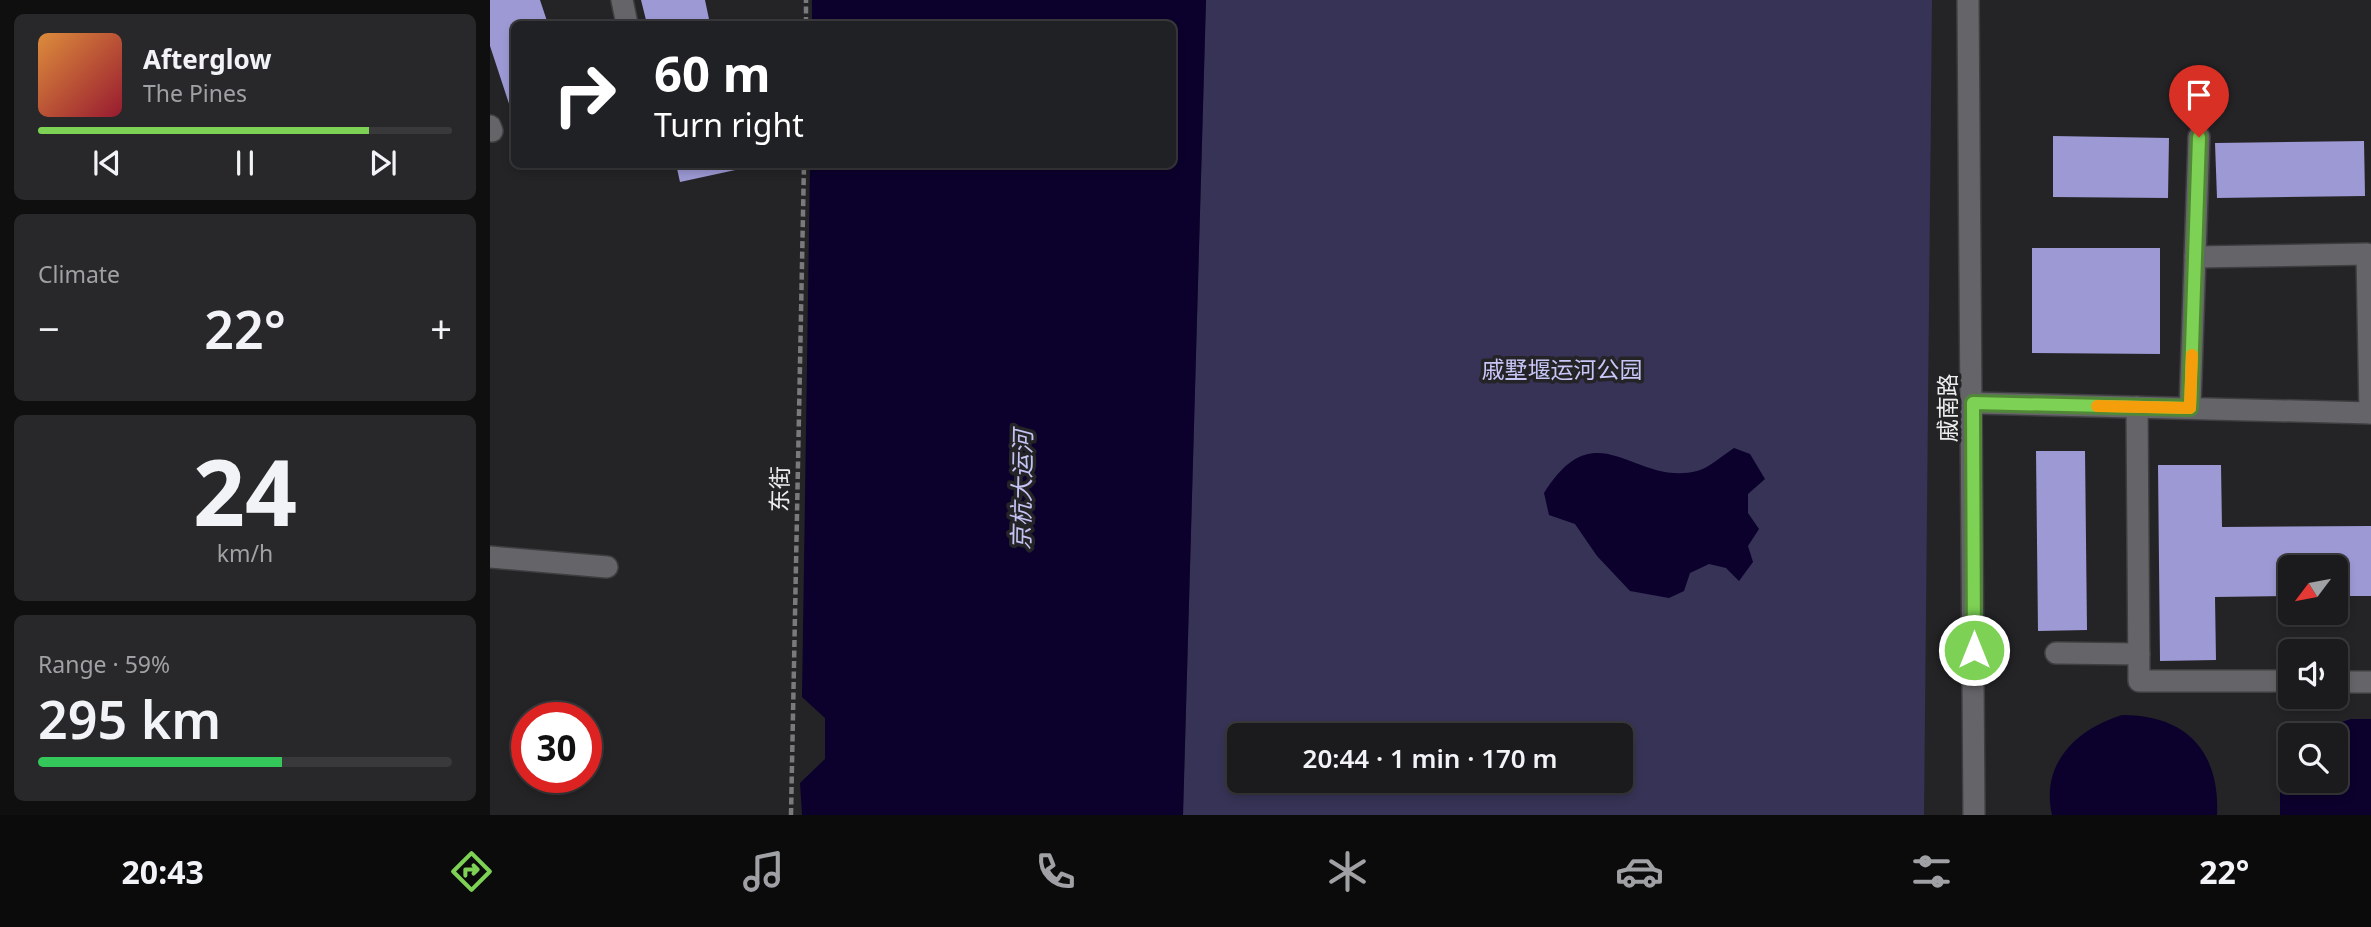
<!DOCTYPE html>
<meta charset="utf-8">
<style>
body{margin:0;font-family:"Noto Sans","Noto Sans SC",sans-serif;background:#28282a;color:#f1f3f6;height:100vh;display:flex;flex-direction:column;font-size:26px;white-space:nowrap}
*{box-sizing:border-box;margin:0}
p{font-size:23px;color:#a0a1a4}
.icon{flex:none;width:38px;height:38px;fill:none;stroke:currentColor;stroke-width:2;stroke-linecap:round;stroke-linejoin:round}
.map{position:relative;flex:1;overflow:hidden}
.details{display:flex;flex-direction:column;gap:14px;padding:14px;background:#0f0f10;width:490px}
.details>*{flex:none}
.guide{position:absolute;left:21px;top:21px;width:665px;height:147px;border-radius:10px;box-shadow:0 4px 10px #0003,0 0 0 2px #39393b;background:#202124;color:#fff;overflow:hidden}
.needle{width:46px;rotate:238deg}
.fabs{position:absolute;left:1788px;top:555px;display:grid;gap:14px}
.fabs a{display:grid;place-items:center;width:70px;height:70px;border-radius:10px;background:#1b1b1d;box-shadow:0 4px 10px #0003,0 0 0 2px #39393b;font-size:35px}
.speed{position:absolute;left:21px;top:702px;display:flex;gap:14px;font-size:35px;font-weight:700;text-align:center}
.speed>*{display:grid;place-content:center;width:91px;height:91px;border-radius:50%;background:#1b1b1d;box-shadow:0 4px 10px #0003,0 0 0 2px #39393b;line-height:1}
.speed .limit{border:10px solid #d22;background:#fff;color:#111}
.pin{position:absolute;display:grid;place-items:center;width:60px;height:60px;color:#fff;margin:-72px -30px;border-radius:50% 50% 50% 0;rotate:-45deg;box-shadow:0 0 7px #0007}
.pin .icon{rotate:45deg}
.me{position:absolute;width:77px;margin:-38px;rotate:0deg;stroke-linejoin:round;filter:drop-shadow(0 0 5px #0008)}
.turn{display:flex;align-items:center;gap:24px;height:147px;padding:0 28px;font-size:32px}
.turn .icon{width:91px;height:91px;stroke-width:2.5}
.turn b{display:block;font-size:49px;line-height:60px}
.big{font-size:52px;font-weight:600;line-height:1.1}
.details .card{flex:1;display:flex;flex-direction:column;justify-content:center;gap:10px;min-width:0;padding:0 24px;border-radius:10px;background:#28282a}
.details .dial{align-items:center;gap:0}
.dial b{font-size:91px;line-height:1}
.song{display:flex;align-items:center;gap:21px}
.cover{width:84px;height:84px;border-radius:10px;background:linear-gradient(135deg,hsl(30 70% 55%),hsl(350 70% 35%))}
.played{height:7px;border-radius:4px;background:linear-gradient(90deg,#7dd154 80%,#39393b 80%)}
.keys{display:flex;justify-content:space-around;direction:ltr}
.heat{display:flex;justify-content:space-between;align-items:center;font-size:38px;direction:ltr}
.charge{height:10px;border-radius:5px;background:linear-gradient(90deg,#34c759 59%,#39393b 0)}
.trip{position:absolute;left:737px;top:723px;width:406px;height:70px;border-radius:10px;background:#1b1b1d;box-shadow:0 4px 10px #0003,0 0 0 2px #39393b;font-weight:600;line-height:70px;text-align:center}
.tabs{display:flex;height:112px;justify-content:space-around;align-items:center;background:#0b0b0c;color:#a0a1a4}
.tabs .icon{width:49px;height:49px}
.tabs .selected{color:#7dd154}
.tabs b{font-size:32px;color:#f1f3f6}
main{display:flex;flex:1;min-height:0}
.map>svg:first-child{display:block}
.green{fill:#363356;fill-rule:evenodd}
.water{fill:#0c002c}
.building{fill:#9d99d4}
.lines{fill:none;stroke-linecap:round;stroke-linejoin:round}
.minor-casing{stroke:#3e3e41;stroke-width:24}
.path{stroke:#7a7a7c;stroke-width:4.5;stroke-dasharray:7 3.5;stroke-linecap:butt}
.minor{stroke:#656569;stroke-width:21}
.route-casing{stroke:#518837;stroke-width:18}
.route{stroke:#7dd154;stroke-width:12}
.slow{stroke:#f59e0b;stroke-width:12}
.labels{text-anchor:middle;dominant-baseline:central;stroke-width:7;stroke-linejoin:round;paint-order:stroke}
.park-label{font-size:23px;fill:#c8c6f7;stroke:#242427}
.street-label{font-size:23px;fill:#ededee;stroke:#242427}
.water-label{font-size:24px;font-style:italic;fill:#c5c2f4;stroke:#242427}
</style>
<main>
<section class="details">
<div class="card">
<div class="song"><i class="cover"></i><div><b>Afterglow</b><p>The Pines</p></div></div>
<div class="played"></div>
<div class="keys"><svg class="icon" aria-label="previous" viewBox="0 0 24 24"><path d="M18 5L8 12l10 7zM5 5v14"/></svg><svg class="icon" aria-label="pause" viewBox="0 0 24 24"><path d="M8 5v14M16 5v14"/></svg><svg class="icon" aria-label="next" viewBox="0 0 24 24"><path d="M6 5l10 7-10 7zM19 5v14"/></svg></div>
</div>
<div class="card"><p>Climate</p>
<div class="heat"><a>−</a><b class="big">22°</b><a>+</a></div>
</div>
<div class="card dial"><b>24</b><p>km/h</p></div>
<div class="card"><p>Range · 59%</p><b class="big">295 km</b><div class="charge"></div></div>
</section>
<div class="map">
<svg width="1881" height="815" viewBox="0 0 1881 815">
<rect width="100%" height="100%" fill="#242427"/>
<!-- green -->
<path class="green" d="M716,0H1442L1434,815H693ZM749,735H1130V780H749Z"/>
<!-- water -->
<g class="water">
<polygon points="322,0 716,0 693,815 312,815 310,783 335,759 335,718 312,697 320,165 682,164 682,24 322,24"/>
<path d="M1244,448L1260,454L1275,479L1258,494V513L1269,529L1258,546L1263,562L1249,581L1236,568L1219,564L1200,573L1194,591L1179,598L1140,591L1107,556L1085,524L1059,515L1054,493C1107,408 1144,487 1207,471C1219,468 1233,455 1244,448Z"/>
<path d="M1632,715C1696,715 1730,751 1727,815H1562C1550,763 1587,729 1632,715Z"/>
<polygon points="1861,719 1881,719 1881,815 1790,815 1790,789 1801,761 1801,780 1846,780 1846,735 1825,735 1836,727"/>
</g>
<!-- building -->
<g class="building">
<polygon points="0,0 50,0 58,24 24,24 24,119 0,46"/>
<polygon points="151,0 215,0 220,24 157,24"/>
<polygon points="1563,136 1679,138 1678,198 1563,197"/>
<polygon points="1874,141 1875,196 1727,198 1725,143"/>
<polygon points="186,164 249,164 250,169 190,182"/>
<polygon points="1542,248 1670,248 1670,354 1542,353"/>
<polygon points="1546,451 1595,451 1597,630 1548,631"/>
<polygon points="1668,465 1731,465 1732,527 1881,526 1881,596 1846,596 1846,567 1801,567 1801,596 1725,597 1726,660 1670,661"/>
</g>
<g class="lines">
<defs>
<g id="minor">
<polyline points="132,0 137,24"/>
<polyline points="1478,0 1484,815"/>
<polyline points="0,126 2,131"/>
<polyline points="1705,257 1877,254 1880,413"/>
<polyline points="1483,403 1881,413"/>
<polyline points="1647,407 1649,681 1801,681"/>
<polyline points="1700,408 1709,137"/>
<polyline points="0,557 117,567"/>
<polyline points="1566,653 1649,654"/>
<polyline points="1846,682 1881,682"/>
</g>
</defs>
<!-- minor casing -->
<use href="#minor" class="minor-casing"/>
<!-- path -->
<g class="path">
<polyline points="316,24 316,0"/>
<polyline points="301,815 314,164"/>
</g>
<!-- minor -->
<use href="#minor" class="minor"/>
</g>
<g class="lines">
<defs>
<polyline id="route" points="1484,650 1483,403 1700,408 1709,137"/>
</defs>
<!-- route casing -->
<use href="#route" class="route-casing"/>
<!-- route -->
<use href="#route" class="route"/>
<!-- slow -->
<polyline class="slow" points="1607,406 1700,408 1702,355"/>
</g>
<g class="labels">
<!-- park labels -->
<g class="park-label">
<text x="1072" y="369">戚墅堰运河公园</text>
</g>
<!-- street labels -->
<g class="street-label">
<text transform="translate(1457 408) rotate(-90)">戚南路</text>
<text transform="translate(289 489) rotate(-89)">东街</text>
</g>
<!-- water labels -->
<g class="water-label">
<text transform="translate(531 490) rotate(-89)">京杭大运河</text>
</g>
</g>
</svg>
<div class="fabs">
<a><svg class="needle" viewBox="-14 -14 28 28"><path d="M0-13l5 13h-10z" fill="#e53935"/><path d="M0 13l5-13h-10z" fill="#a0a1a4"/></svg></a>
<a><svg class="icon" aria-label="sound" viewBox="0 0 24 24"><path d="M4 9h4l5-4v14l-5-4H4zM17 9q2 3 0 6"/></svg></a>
<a><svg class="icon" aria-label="search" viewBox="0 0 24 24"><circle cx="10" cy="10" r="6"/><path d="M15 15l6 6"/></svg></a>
</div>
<div class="speed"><div class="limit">30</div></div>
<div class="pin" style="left:1709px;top:137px;background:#d93025"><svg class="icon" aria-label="arrive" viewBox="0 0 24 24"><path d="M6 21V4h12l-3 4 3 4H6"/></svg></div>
<svg class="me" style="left:1484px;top:650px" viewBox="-20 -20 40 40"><circle r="17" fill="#7dd154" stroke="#fff" stroke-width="3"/><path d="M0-11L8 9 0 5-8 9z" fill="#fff"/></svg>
<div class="trip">20:44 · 1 min · 170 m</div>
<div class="guide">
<div class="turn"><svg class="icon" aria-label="right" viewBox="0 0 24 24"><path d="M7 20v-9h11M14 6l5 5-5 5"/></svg><div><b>60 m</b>Turn right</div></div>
</div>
</div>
</main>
<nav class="tabs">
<b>20:43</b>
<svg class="icon selected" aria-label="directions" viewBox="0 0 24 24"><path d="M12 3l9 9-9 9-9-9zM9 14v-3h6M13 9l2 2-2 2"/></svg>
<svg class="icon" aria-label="music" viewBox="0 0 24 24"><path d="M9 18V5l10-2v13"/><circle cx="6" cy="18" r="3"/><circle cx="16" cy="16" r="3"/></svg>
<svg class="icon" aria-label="phone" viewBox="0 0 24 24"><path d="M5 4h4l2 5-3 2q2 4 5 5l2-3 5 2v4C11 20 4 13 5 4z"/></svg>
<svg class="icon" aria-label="climate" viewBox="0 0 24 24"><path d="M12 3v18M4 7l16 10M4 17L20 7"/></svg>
<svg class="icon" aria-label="car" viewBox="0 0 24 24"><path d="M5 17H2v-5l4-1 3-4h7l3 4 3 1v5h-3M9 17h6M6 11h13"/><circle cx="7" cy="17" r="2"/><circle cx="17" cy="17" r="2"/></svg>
<svg class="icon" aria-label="filters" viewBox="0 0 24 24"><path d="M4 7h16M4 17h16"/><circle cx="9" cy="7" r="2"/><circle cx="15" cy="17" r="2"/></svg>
<b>22°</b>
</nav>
